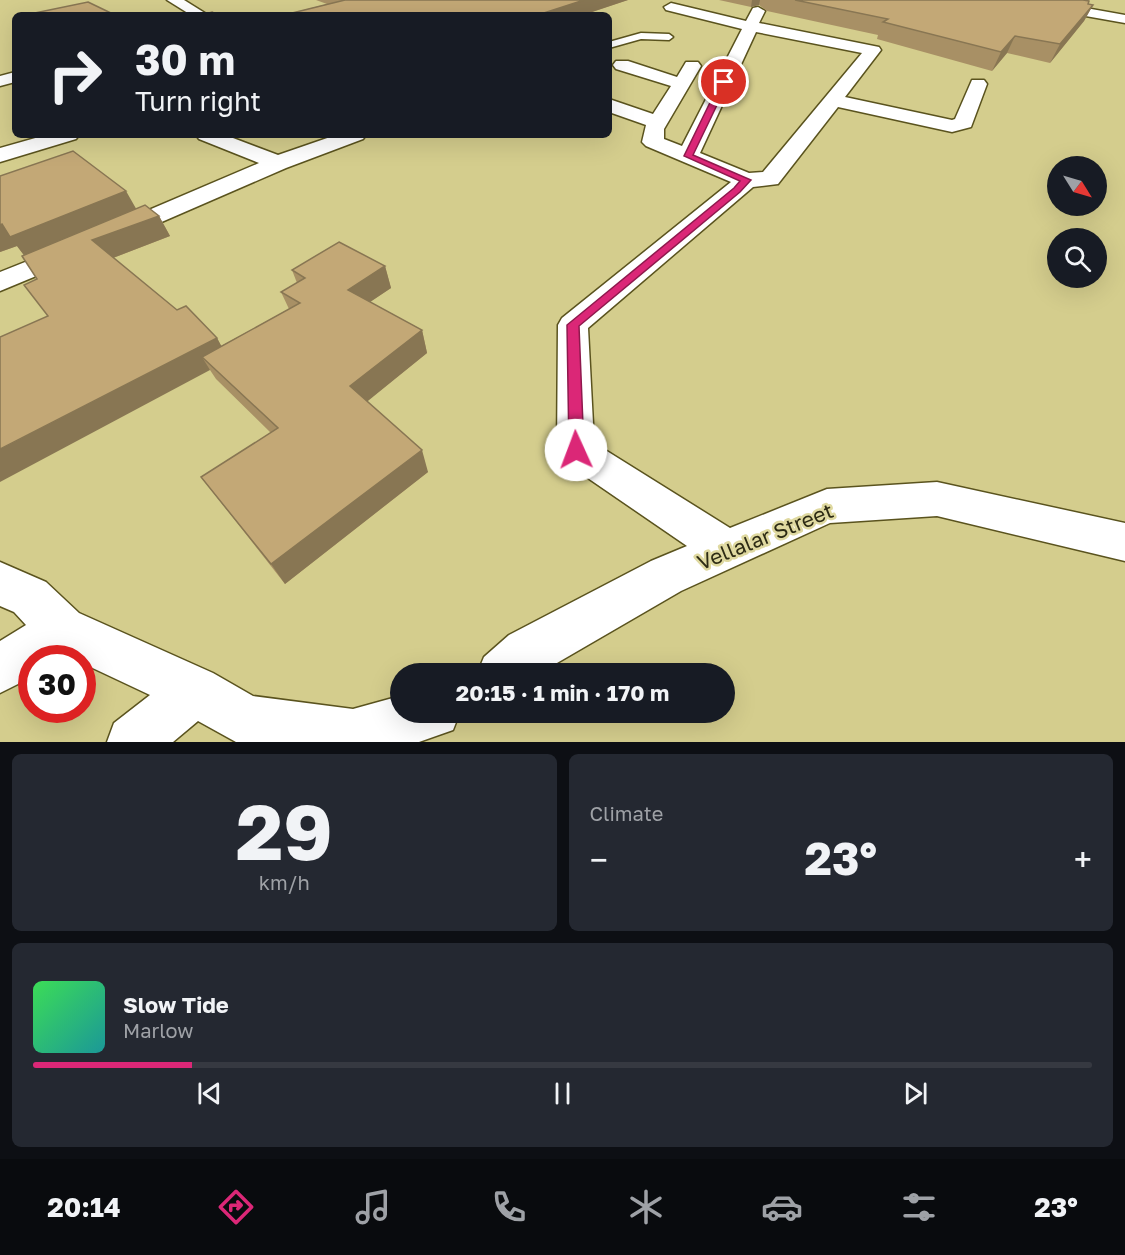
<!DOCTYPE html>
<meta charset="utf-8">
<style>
body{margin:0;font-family:"Golos Text",sans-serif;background:#242831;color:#f1f3f6;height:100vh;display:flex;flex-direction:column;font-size:22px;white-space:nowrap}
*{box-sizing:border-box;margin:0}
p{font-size:20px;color:#9ea1a6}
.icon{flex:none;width:33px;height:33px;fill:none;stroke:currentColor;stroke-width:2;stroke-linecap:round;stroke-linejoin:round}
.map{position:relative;height:742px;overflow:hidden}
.drawer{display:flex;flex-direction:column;gap:12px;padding:12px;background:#0d0f14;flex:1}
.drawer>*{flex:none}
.banner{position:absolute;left:12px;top:12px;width:600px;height:126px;border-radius:9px;box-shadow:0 6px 24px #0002;background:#171b24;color:#f1f3f6;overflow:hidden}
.needle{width:39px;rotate:127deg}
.fabs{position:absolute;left:1047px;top:156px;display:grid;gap:12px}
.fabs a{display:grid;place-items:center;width:60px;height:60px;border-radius:50%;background:#171b24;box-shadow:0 6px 24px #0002;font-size:30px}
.speed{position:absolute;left:18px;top:645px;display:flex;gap:12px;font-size:30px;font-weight:700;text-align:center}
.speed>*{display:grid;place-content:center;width:78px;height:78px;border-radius:50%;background:#171b24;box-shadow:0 6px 24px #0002;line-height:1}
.speed .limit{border:9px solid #d22;background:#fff;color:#111}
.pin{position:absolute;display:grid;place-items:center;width:51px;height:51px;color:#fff;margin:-26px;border:3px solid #fff;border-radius:50%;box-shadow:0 2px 6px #0007}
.me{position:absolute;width:66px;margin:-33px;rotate:358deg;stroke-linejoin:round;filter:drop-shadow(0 0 4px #0008)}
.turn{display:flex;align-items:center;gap:21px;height:126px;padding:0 24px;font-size:27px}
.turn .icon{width:78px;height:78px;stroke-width:2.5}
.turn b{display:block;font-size:42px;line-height:51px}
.big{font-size:45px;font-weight:700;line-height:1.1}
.drawer .card{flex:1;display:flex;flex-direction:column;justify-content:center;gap:9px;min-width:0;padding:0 21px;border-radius:9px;background:#242831}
.drawer .dial{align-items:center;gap:0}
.dial b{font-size:78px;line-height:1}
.song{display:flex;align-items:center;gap:18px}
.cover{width:72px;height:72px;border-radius:9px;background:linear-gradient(135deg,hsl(130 70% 55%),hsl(180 70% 35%))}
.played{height:6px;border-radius:3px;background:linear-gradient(90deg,#db2777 15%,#363941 15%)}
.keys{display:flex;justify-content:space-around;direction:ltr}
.heat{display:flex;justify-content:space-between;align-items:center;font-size:33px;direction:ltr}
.drawer .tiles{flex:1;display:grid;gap:12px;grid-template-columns:1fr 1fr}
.card:last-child{grid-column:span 2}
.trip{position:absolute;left:390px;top:663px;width:345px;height:60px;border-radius:30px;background:#171b24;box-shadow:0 6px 24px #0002;font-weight:700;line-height:60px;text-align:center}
.menu{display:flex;height:96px;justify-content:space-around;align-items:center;background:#090b0e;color:#9ea1a6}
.menu .icon{width:42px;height:42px}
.menu .active{color:#db2777}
.menu b{font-size:27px;color:#f1f3f6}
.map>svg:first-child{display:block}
.built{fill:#d4cd8d;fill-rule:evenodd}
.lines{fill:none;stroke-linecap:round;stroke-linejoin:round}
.service-casing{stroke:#5a531e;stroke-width:3}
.minor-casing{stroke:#5a531e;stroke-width:3}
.service{fill:#fff;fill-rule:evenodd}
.minor{fill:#fff;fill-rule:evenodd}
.wall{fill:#a89065}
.shaded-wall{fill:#887653}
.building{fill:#c3a876;stroke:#887653;stroke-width:1.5}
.route{fill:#db2777;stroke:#8e194d;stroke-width:1.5}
.labels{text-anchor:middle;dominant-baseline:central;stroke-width:5;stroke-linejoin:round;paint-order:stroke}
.near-street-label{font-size:21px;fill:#2d2b14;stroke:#dfd9a0}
</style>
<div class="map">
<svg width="1125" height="742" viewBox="0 0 1125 742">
<rect width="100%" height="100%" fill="#dfd9a0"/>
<!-- built -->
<path class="built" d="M0,0H1125V742H0ZM15,15H609V135H15ZM1058,166H1096V206H1058ZM1058,238H1096V278H1058ZM32,658H82V710H32ZM400,674H724V712H400Z"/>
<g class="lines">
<defs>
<polygon id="service" points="641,33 669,34 673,37 669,40 641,39 609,48 609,42"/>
<g id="minor">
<polygon points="167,0 184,0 208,15 191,15"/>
<polygon points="1011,0 1041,0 1125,15 1125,23 1018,4"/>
<path d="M671,3L746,21L753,8L758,7L765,11L759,23L879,47L881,50L845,97L952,120L955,119L972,80H984L987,84L971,127L952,132L838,107L778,184L753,187L588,328L594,443L730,528L827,489L937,482L1125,523V561L937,516L830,523L681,591L538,674H477L484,657L509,635L651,561L687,546L563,461L557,450L558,325L562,318L731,182L646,146L642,142L646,125L609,112V99L653,114L671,86L616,69L613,65L616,61H628L677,77L686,62H698L701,66L664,129V139L682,146L742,29L666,10L664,7ZM756,32L862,53L763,172L749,173L700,153Z"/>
<polygon points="15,72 15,82 0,86 0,76"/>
<polygon points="46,135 79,135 76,139 0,162 0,148"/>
<polygon points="196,135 225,135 278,155 336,135 366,135 363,139 286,168 127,237 118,240 109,237 105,232 109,227 259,163 199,139"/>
<polygon points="73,243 82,245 86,251 82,257 0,291 0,272"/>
<polygon points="0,562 46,582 79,613 213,673 253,696 353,709 400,696 400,712 460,712 453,730 419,742 236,742 198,721 173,742 107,742 114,723 150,695 82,663 82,658 74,658 65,655 59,658 32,658 32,677 0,693 0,641 26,625 14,612 0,606"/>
</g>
</defs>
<!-- service casing -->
<use href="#service" class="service-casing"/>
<!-- minor casing -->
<use href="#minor" class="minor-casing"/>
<!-- service -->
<use href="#service" class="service"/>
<!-- minor -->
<use href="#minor" class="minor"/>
</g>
<!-- wall -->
<g class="wall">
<polygon points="316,0 628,0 583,15 284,15 327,4"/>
<polygon points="719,0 1089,0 1088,4 1093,5 1084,21 1050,63 1007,53 992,71 877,39 878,35 767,11 759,5 751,7"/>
<polygon points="0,176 136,209 159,216 170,236 113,258 177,310 217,338 221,346 289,309 281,292 297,283 292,270 385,266 391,288 370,302 422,330 427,353 367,401 428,472 285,584 201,477 271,433 216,379 210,370 48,316 37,279 24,255 17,246 0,252"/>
</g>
<!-- shaded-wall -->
<g class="shaded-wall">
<polygon points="584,0 628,0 583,15 547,15 547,12"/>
<polygon points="752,0 760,0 759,5 751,7"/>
<polygon points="1093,5 1084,21 1050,63 1060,44"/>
<polygon points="1015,36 1007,53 992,71 1001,52"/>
<polygon points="126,191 138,212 26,258 17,246 0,252 0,225"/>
<polygon points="159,216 170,236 105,261 92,240"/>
<polygon points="385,266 391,288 355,312 348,290"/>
<polygon points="422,330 427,353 358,409 350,386"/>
<polygon points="217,338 229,360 202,357 210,370 0,482 0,449"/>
<polygon points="422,450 428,472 285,584 271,564"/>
</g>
<!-- building -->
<g class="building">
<polygon points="345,0 584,0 547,12 558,15 284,15"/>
<polygon points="795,0 1083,0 1089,1 1088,4 1093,5 1060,44 1015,36 1001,52 883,22 888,19"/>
<polygon points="88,2 115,15 25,15"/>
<polygon points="212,12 218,15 202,15"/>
<polygon points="73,151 126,191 10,237 2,224 0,225 0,176"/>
<polygon points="145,205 159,216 92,240 177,310 186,306 217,338 0,449 0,337 48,316 24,285 37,279 22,256"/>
<polygon points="339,242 385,266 348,290 422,330 350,386 422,450 271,564 201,477 278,428 202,357 300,303 281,292 305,278 292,270"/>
</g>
<!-- route -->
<polygon class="route" points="724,80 728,82 693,155 751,180 740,192 579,326 584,450 582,454 576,456 571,454 569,450 567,325 734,188 740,181 684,156 720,82"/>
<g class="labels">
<!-- near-street labels -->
<g class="near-street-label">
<text transform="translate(765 536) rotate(-22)">Vellalar Street</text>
</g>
</g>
</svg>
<div class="fabs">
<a><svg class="needle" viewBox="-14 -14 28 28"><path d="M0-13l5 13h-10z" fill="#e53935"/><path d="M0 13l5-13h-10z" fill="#9ea1a6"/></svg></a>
<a><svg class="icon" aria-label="search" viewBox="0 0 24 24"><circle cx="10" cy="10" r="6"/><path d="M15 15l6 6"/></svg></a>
</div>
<div class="speed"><div class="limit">30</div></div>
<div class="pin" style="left:724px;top:82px;background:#d93025"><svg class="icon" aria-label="arrive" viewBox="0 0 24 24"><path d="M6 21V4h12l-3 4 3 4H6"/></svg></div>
<svg class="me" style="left:576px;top:450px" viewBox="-20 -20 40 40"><circle r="19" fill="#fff"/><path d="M0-13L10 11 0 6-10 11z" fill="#db2777"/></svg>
<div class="trip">20:15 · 1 min · 170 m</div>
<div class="banner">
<div class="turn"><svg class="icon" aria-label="right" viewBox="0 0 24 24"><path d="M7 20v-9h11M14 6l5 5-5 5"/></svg><div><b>30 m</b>Turn right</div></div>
</div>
</div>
<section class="drawer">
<div class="tiles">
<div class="card dial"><b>29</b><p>km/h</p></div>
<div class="card"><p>Climate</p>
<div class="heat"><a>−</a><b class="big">23°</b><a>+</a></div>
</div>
<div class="card">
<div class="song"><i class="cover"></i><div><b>Slow Tide</b><p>Marlow</p></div></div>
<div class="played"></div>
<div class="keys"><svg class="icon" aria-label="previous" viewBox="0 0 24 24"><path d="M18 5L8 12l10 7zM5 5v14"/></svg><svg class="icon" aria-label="pause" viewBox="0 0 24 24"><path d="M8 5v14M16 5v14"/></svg><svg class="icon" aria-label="next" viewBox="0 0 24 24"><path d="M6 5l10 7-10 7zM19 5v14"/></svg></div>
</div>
</div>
</section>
<nav class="menu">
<b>20:14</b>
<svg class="icon active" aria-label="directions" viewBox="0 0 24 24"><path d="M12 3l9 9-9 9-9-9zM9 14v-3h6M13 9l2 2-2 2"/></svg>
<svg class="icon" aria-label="music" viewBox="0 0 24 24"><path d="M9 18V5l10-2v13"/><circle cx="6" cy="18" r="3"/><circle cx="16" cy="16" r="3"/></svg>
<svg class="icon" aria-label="phone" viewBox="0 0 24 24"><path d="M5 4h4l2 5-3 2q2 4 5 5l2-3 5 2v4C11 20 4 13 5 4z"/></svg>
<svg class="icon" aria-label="climate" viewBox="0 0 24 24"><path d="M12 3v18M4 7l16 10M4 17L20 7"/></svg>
<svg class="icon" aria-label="car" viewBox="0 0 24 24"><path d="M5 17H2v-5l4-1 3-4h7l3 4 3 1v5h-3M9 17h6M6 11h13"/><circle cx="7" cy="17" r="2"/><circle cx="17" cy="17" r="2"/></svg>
<svg class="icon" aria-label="filters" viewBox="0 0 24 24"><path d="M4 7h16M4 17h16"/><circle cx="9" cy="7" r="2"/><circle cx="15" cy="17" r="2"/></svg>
<b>23°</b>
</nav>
